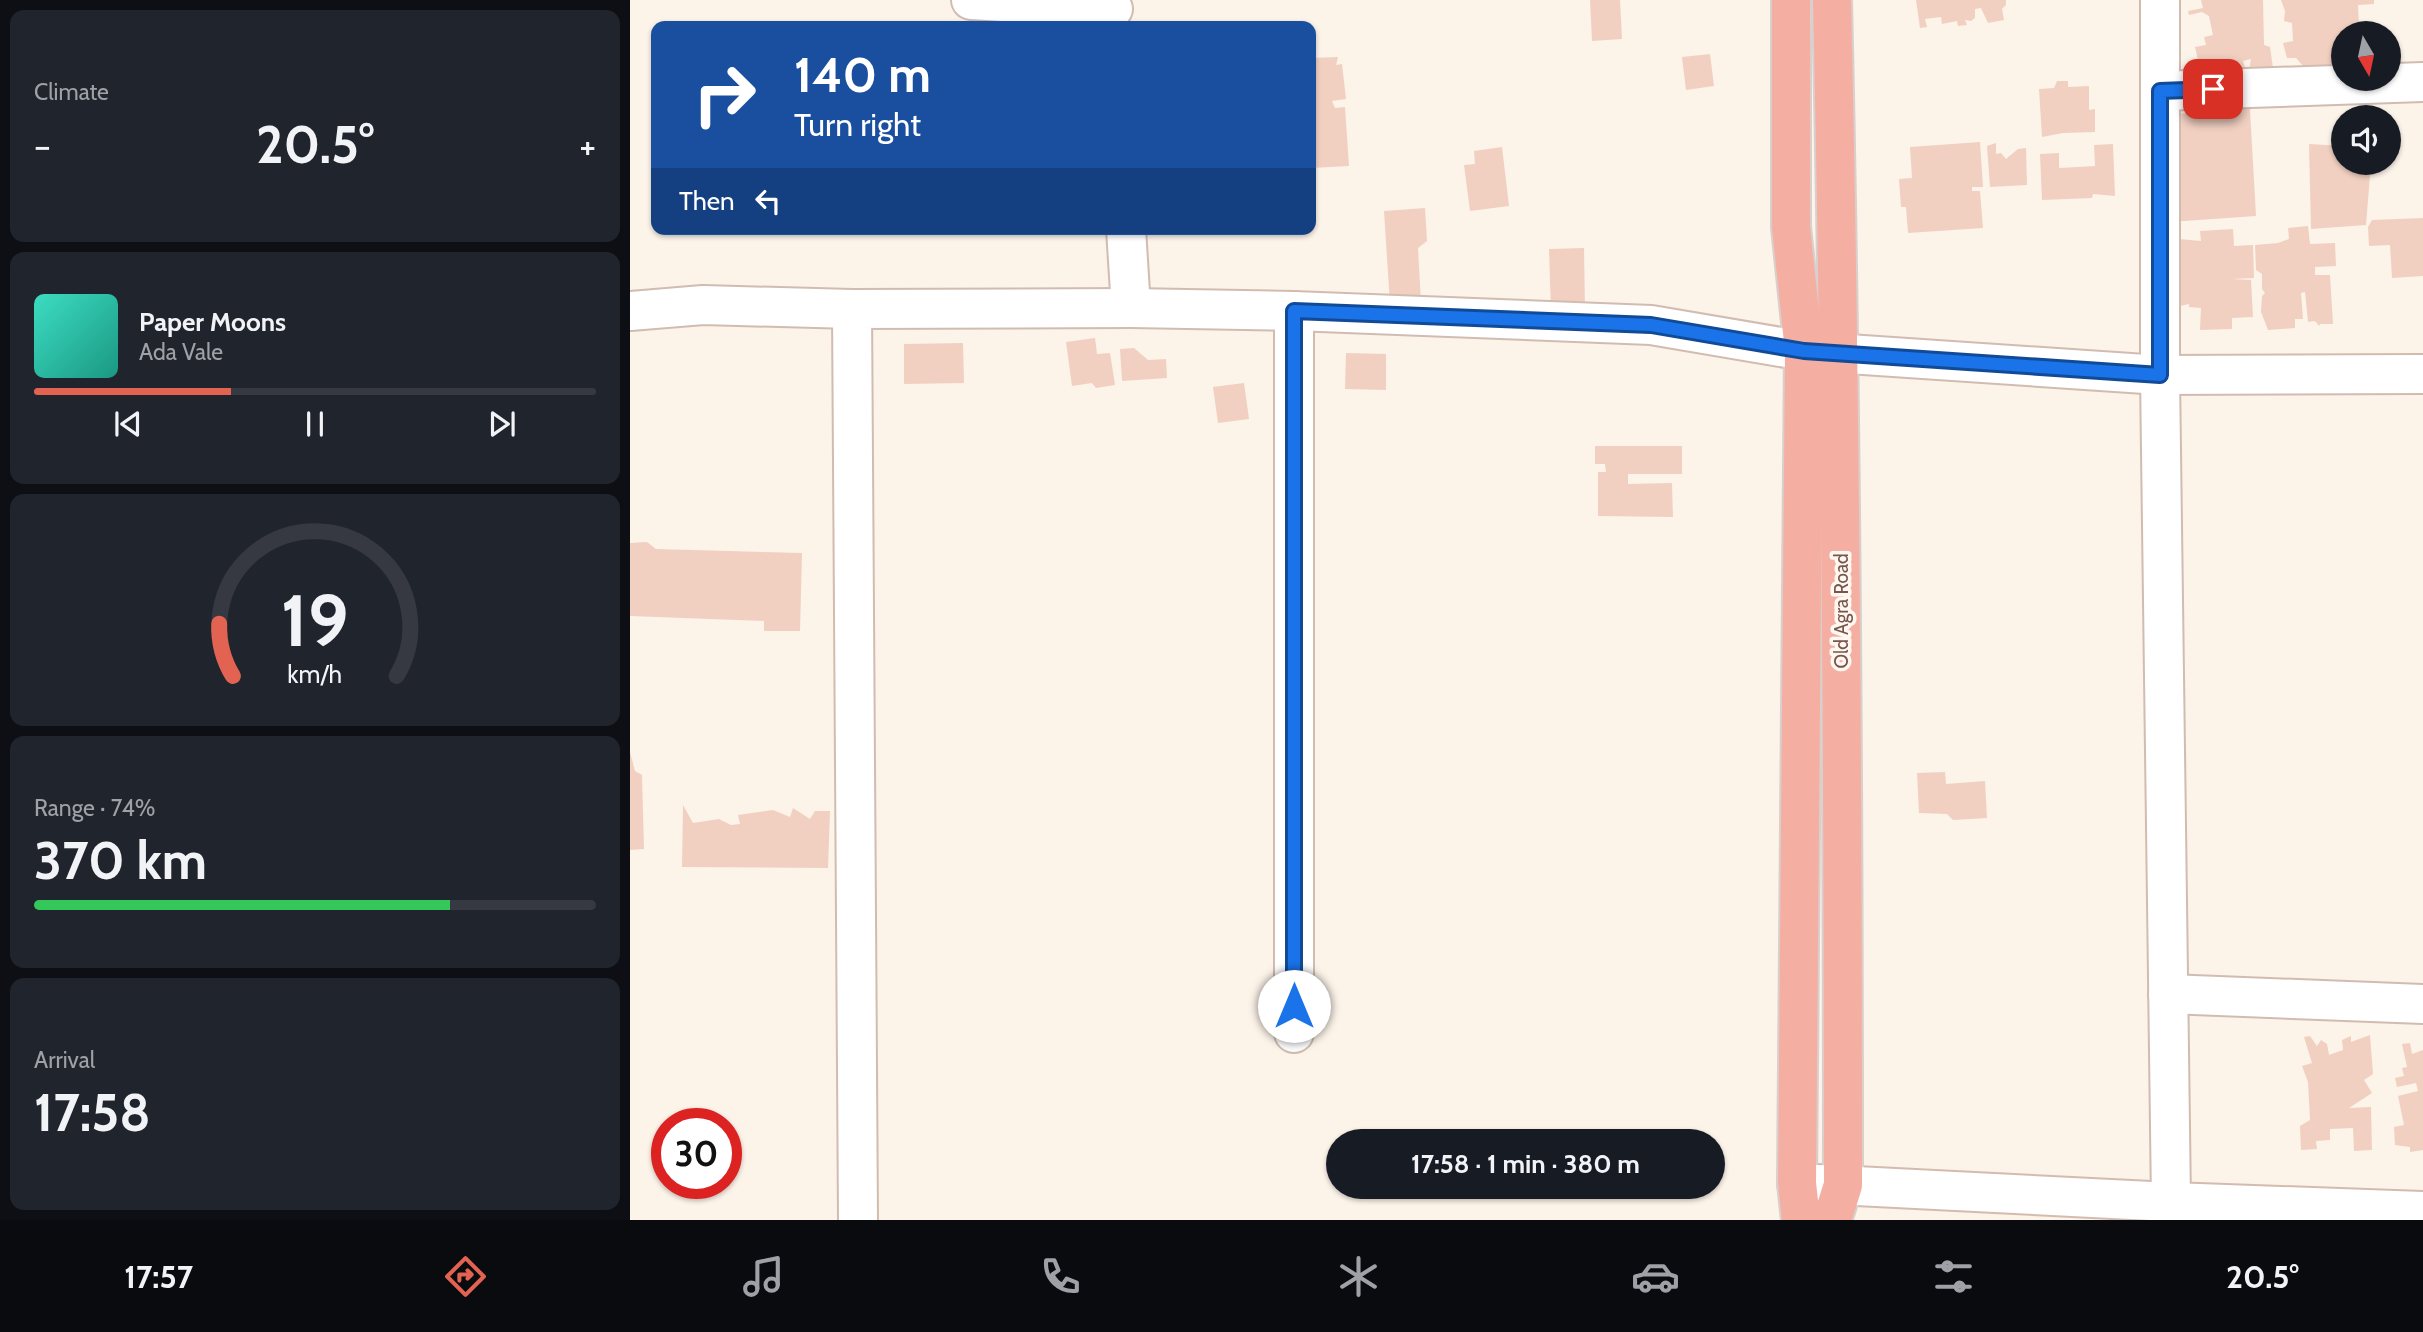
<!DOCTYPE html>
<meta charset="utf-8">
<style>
body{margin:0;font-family:Cabin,sans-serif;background:#20242c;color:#f1f3f6;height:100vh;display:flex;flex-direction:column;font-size:26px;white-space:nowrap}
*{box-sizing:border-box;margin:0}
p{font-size:23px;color:#9ea1a6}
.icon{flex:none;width:38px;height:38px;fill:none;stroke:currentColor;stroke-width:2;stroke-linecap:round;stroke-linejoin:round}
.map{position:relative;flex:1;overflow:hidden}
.panel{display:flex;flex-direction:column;gap:10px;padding:10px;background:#0d0f14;width:630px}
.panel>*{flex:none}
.hud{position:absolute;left:21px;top:21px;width:665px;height:214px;border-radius:14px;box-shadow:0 2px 5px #0004;background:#1a4fa0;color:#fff;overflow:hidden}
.needle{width:46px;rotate:171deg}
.fabs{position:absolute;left:1701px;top:21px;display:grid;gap:14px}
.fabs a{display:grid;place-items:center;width:70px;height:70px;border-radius:50%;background:#171b24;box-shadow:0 2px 5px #0004;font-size:35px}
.speed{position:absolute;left:21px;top:1108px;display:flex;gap:14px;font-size:35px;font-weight:700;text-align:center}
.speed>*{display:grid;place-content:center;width:91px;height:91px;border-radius:50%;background:#171b24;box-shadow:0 2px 5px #0004;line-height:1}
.speed .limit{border:10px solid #d22;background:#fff;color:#111}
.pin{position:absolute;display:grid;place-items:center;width:60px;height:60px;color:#fff;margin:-30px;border-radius:14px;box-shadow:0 4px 10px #0006}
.me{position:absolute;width:77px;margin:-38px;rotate:0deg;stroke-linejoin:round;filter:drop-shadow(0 0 5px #0008)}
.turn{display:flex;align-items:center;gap:24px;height:147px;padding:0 28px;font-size:32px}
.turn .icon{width:91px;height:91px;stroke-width:2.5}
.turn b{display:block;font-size:49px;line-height:60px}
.then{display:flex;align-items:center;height:66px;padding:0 28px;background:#0003;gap:14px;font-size:26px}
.big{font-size:52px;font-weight:700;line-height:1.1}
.panel .tile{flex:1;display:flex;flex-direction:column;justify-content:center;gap:10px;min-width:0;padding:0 24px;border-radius:14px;background:#20242c}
.panel .dial{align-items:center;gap:0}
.dial svg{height:182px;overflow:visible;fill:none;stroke:#363941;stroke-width:7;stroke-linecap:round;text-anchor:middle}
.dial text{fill:#f1f3f6;stroke:none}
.song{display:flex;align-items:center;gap:21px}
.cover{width:84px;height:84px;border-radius:10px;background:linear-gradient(135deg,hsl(170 70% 55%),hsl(170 70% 35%))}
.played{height:7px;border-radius:4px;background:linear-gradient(90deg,#e36352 35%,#363941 35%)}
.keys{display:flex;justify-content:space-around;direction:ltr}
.heat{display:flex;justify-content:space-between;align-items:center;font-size:38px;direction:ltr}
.charge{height:10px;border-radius:5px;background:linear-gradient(90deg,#34c759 74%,#363941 0)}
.trip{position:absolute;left:696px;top:1129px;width:399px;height:70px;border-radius:35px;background:#171b24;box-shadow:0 2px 5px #0004;font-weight:700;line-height:70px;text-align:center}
.tab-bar{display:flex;height:112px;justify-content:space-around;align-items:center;background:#090b0e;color:#9ea1a6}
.tab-bar .icon{width:49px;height:49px}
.tab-bar .on{color:#e36352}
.tab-bar b{font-size:32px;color:#f1f3f6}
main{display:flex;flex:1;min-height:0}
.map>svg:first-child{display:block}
.building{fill:#f1d0c1}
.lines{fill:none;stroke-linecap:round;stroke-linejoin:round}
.street-casing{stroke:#d1bcb1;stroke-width:42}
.secondary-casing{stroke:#d4bbaf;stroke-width:42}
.highway-casing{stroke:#d9d0cd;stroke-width:42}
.street{stroke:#fff;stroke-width:38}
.secondary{stroke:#fff;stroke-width:38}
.highway{stroke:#f4afa2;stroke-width:38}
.route-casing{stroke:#114b97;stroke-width:18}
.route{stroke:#1a73e8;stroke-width:12}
.labels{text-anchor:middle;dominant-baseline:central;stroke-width:7;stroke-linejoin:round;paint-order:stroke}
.street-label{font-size:19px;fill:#77574d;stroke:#fff7f0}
</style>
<main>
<section class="panel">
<div class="tile"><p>Climate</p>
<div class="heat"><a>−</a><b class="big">20.5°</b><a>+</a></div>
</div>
<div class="tile">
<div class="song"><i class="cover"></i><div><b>Paper Moons</b><p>Ada Vale</p></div></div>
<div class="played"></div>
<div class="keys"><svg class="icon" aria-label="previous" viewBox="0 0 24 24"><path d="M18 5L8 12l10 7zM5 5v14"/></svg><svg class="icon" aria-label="pause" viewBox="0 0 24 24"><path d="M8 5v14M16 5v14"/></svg><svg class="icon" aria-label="next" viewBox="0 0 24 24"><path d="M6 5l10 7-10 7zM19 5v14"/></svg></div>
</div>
<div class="tile dial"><svg viewBox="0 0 100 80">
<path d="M14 69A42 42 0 1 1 86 69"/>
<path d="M14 69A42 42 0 0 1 8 46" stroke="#e36352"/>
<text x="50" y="56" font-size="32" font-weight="700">19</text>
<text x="50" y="72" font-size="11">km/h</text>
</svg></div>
<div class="tile"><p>Range · 74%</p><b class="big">370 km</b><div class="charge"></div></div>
<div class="tile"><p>Arrival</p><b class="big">17:58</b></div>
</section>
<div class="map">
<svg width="1793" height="1220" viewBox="0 0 1793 1220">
<rect width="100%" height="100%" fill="#fcf3e9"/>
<!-- building -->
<g class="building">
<polygon points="960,0 990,0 992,39 962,41"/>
<polygon points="1286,0 1376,0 1376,5 1372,9 1374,20 1358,23 1351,8 1345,9 1345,18 1341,21 1335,20 1337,25 1328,26 1327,21 1312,24 1311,17 1295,19 1297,27 1290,28"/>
<polygon points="1571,0 1633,0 1634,45 1640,47 1643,68 1638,74 1618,78 1621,59 1613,61 1615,68 1603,71 1583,82 1578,61 1569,64 1565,47 1576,45 1574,37 1583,35 1579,16 1572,12 1559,15 1558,11 1573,8"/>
<polygon points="1651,0 1744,0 1744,4 1728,5 1729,26 1745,25 1745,33 1713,33 1713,80 1674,67 1666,58 1657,58 1653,43 1663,41 1662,23 1654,21 1655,11"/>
<polygon points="1080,54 1084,86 1056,90 1052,57"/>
<polygon points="708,57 706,65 712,64 716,99 702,101 705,108 715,107 719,166 681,168 681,58"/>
<polygon points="1427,81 1438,81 1438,87 1459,86 1459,110 1465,109 1465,132 1433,133 1412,137 1409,89 1424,88"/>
<polygon points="1619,93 1626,216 1540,222 1536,114 1577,113 1580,107"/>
<polygon points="1350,142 1353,187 1342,187 1342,191 1350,191 1353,228 1278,233 1276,207 1271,207 1269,179 1282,178 1280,147"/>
<polygon points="1366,143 1366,154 1371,153 1376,159 1388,149 1396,148 1397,185 1360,187 1357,146"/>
<polygon points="1483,144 1485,196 1463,194 1462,198 1412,200 1410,154 1429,153 1429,168 1465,166 1464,145"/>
<polygon points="1679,144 1713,146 1713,163 1741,163 1736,225 1681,229"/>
<polygon points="872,147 879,206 840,211 834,165 845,164 844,151"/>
<polygon points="795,208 797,241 788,248 791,302 760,304 754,211"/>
<polygon points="1793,218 1793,276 1762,278 1760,245 1739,246 1738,227 1742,220"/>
<polygon points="1678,226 1680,244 1705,243 1706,266 1685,267 1685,275 1700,275 1703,324 1690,324 1689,326 1685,321 1678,322 1675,292 1671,293 1673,319 1665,319 1665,328 1638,330 1631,312 1632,296 1635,293 1632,289 1632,274 1626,270 1625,245 1648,243 1659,239 1658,228"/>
<polygon points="1603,229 1604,246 1623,245 1624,278 1602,279 1621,280 1623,317 1602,318 1602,329 1570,330 1571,308 1559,307 1559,304 1550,306 1543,271 1549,260 1546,243 1549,239 1571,241 1570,231"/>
<polygon points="954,248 955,310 921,311 919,249"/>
<polygon points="465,338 467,354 480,353 485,385 466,388 462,383 442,386 436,342"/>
<polygon points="333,343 334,383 274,384 274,344"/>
<polygon points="504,348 518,360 536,359 537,378 492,381 490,349"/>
<polygon points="716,353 756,354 756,390 715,389"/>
<polygon points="614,383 619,419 588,423 583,387"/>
<polygon points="965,446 1052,446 1052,474 998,474 998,484 1042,483 1043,517 968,516 968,472 976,472 975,464 965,464"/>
<polygon points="17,542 26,549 172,553 170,631 134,631 134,621 0,616 0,543"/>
<polygon points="0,752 5,771 12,775 14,849 0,850"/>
<polygon points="1315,772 1316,784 1355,781 1357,818 1323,820 1317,814 1289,813 1287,773"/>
<polygon points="53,805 63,823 89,819 101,825 110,824 108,815 143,810 160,817 163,808 180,819 185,811 200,811 198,868 52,867"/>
<polygon points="1740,1035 1743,1074 1734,1080 1742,1093 1719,1108 1741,1107 1742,1150 1724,1151 1723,1128 1700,1129 1700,1140 1686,1141 1687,1149 1671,1150 1670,1126 1680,1120 1678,1082 1672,1066 1682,1063 1674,1037 1680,1036 1687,1046 1691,1040 1697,1044 1699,1055 1713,1050 1712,1040 1721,1036 1721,1042"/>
<polygon points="1780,1043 1782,1054 1793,1050 1793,1150 1780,1152 1780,1147 1765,1145 1764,1127 1774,1125 1768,1096 1788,1091 1786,1083 1767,1087 1765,1078 1774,1076 1772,1068 1777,1067 1772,1044"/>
</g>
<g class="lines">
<defs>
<g id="street">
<polyline points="341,0 483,9"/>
<polyline points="1530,0 1530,375 1541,1202"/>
<polyline points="1530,91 1793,82"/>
<polyline points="496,229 501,308"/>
<polyline points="0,311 73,305 222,309"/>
<polyline points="1538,994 1793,1004"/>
<polyline points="664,1033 664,311"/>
<polyline points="228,1220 222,309 501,308 664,311 1021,325 1174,351 1530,375 1793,374"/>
</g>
<polyline id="secondary" points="1167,1183 1541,1202 1793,1211"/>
<g id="highway">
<polyline points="1161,0 1161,227 1174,351 1167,1183 1171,1220"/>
<path d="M1202,0C1211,395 1213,790 1213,1185L1202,1220"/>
</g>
</defs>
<!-- street casing -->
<use href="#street" class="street-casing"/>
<!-- secondary casing -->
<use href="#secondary" class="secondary-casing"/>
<!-- highway casing -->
<use href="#highway" class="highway-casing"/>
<!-- street -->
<use href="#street" class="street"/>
<!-- secondary -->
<use href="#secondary" class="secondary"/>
<!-- highway -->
<use href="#highway" class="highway"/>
</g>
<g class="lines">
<defs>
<polyline id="route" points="664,1006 664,311 1021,325 1174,351 1530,375 1530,91 1583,89"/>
</defs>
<!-- route casing -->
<use href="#route" class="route-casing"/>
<!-- route -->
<use href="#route" class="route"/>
</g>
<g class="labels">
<!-- street labels -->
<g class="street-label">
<text transform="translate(1211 611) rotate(-90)">Old Agra Road</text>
</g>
</g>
</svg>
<div class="fabs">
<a><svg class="needle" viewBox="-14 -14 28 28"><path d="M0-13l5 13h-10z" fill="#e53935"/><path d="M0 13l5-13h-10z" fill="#9ea1a6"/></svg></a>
<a><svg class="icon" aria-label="sound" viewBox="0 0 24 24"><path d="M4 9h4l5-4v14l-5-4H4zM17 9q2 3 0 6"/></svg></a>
</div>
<div class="speed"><div class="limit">30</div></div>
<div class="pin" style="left:1583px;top:89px;background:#d93025"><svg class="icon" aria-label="arrive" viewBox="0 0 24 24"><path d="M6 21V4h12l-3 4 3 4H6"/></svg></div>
<svg class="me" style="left:664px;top:1006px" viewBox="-20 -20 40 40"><circle r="19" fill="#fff"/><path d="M0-13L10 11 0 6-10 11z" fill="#1a73e8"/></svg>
<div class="trip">17:58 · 1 min · 380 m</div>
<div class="hud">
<div class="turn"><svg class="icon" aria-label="right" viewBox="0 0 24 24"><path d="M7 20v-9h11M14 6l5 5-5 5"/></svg><div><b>140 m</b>Turn right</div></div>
<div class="then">Then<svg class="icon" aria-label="left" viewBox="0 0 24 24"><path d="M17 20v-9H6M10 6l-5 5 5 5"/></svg></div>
</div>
</div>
</main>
<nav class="tab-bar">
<b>17:57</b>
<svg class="icon on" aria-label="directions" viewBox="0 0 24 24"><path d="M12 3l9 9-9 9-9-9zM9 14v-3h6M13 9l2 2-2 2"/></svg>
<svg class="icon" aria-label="music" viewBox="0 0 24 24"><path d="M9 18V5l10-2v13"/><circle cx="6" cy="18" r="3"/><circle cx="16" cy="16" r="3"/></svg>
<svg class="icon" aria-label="phone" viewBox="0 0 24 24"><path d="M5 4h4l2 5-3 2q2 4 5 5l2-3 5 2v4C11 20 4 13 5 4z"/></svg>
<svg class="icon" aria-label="climate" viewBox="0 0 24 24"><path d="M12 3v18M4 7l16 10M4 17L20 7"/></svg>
<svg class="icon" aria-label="car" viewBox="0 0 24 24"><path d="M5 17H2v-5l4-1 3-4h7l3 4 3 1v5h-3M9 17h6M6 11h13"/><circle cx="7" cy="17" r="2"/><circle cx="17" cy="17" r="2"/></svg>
<svg class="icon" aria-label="filters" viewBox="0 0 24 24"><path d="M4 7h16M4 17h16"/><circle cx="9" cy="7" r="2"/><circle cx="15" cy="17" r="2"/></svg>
<b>20.5°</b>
</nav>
